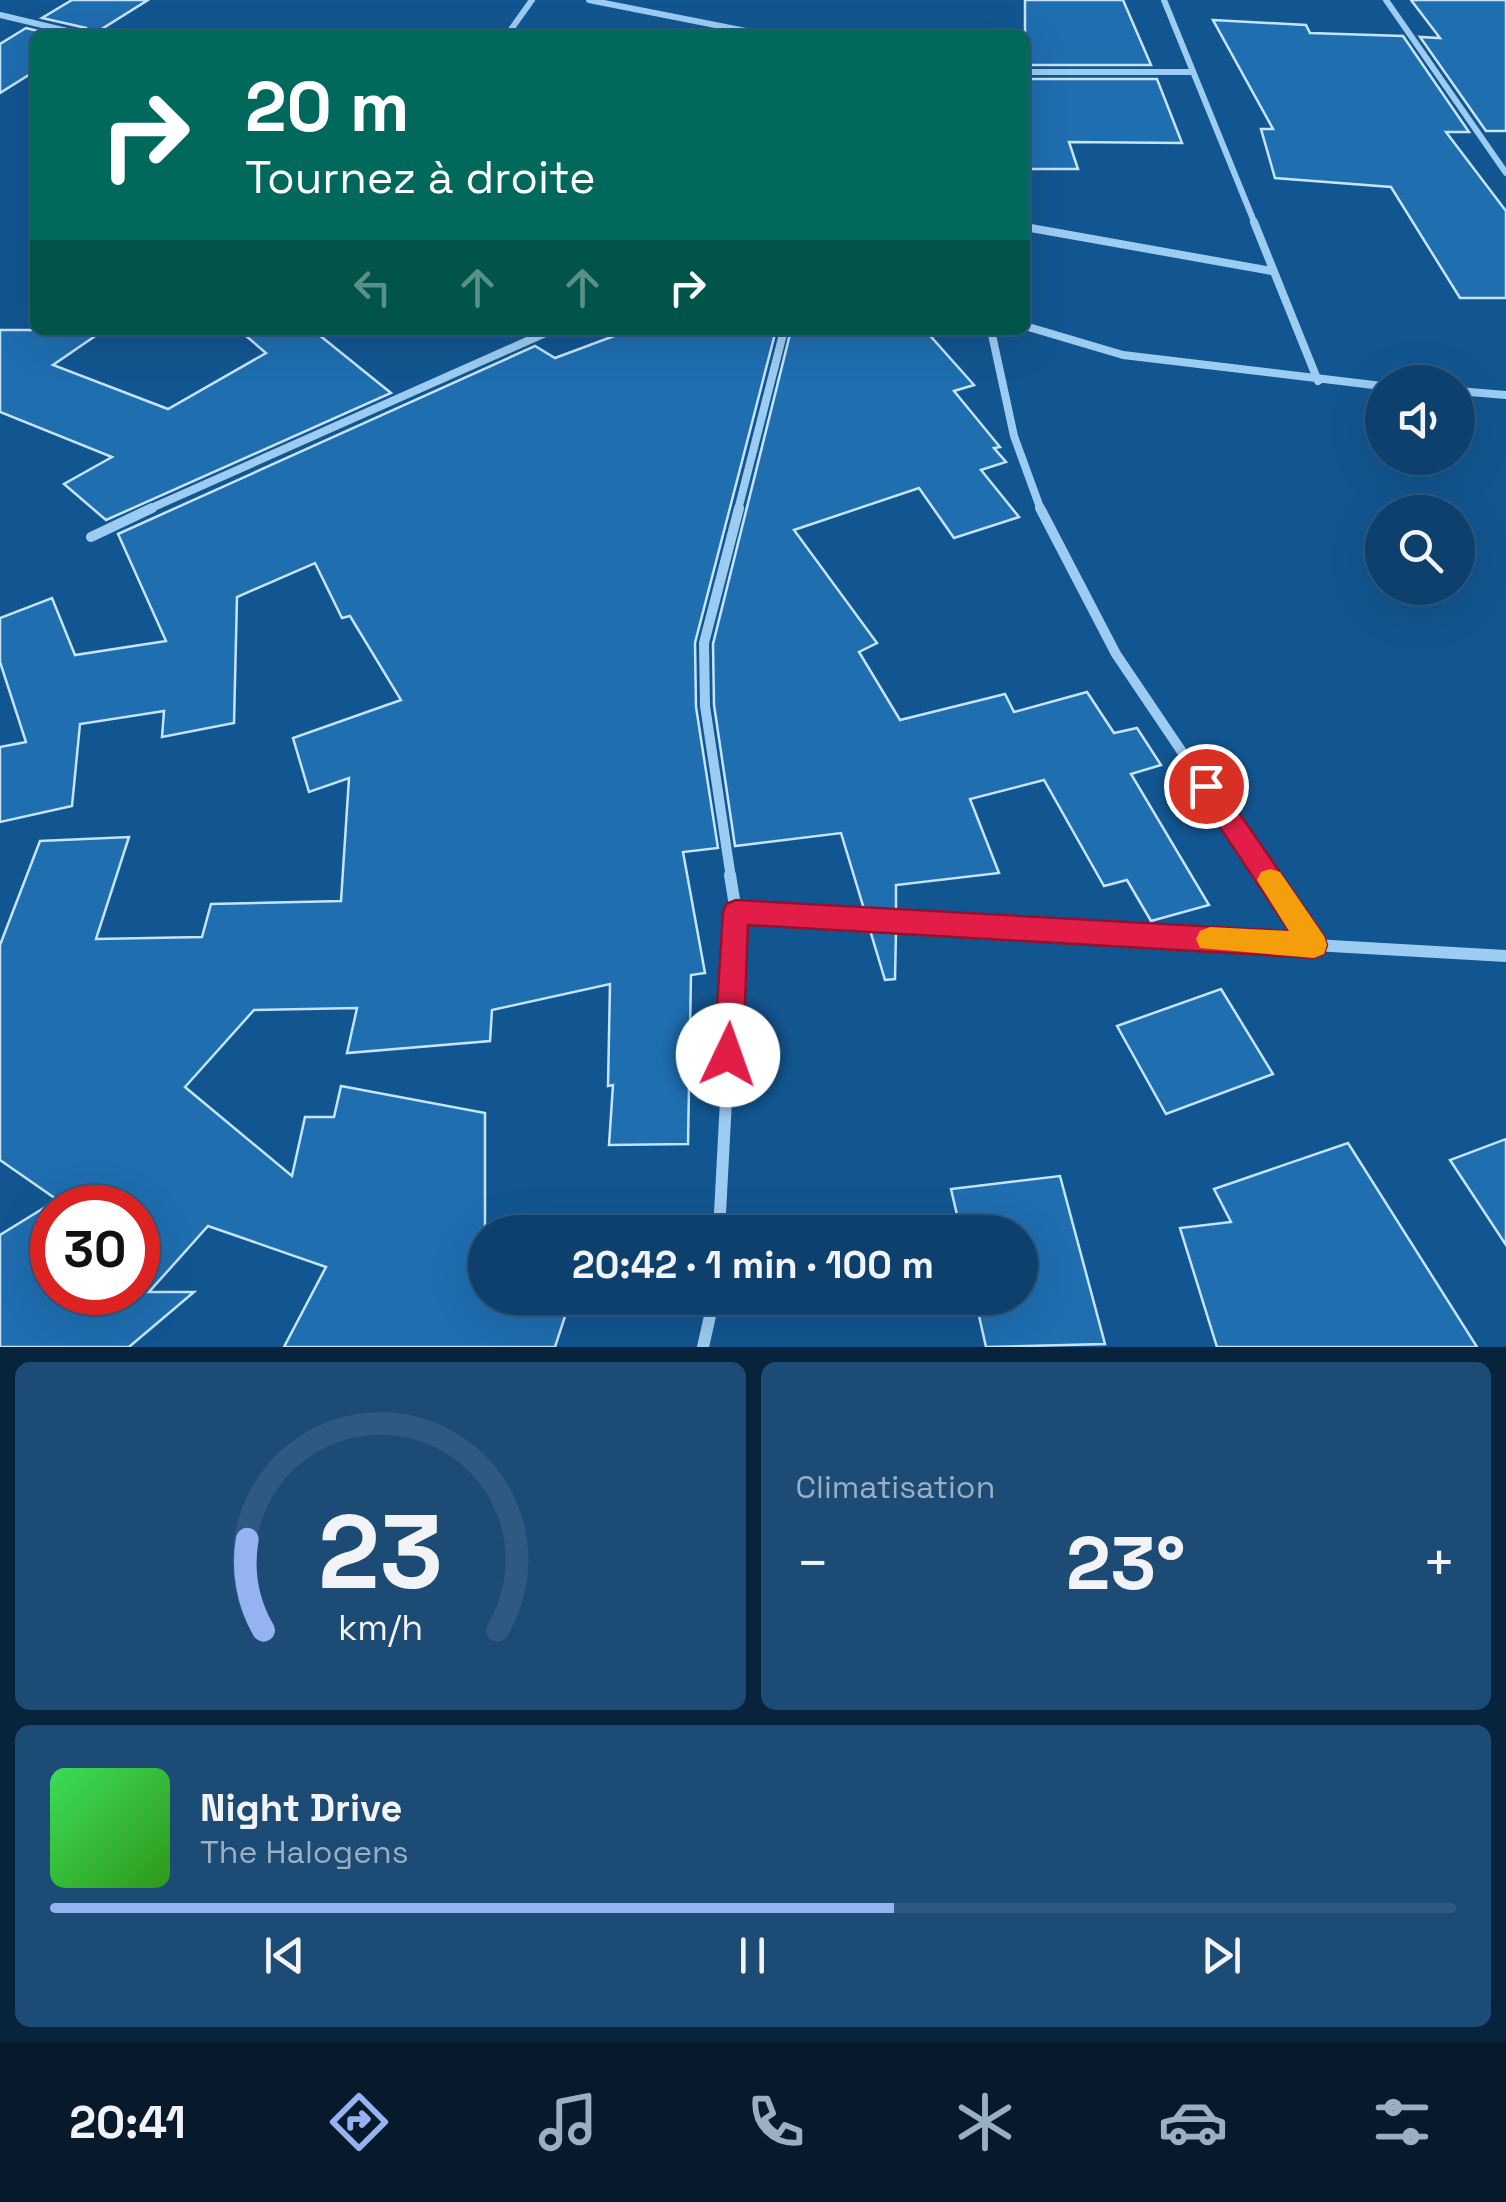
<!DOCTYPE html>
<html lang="fr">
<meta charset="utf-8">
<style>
body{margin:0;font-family:"Space Grotesk",sans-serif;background:#1c4b75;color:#f1f3f6;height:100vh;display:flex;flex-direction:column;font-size:38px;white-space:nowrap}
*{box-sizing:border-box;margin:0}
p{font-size:32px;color:#9bafc2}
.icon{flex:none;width:55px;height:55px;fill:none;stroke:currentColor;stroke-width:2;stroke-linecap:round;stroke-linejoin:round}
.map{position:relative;height:1347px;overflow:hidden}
.drawer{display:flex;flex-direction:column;gap:15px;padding:15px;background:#08233c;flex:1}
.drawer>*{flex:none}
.guide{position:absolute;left:30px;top:30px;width:1000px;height:305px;border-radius:15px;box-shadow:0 10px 40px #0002,0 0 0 2px #2e5980;background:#00695c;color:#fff;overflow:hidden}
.fabs{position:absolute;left:1365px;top:365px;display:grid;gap:20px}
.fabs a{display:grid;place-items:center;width:110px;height:110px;border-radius:50%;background:#0e406d;box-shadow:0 10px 40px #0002,0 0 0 2px #2e5980;font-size:50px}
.speed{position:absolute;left:30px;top:1185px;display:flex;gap:20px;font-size:50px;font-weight:700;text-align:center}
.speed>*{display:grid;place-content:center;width:130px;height:130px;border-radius:50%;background:#0e406d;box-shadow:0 10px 40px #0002,0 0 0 2px #2e5980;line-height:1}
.speed .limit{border:15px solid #d22;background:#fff;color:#111}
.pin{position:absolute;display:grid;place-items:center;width:85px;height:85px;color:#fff;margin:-42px;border:5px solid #fff;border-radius:50%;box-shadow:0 2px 10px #0007}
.me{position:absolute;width:110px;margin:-55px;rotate:3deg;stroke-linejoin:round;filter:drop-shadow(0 0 8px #0008)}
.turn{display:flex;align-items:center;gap:35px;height:210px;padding:0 50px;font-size:45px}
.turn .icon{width:130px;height:130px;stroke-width:2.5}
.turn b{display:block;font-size:70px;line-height:85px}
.lanes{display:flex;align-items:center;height:95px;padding:0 50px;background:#0003;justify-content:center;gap:50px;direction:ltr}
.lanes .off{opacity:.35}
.big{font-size:75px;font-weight:800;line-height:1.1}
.drawer .card{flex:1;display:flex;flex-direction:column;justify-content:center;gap:15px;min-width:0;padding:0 35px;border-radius:15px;background:#1c4b75}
.drawer .dial{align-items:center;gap:0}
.dial svg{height:260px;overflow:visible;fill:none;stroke:#2e5980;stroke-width:7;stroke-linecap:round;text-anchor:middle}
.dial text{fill:#f1f3f6;stroke:none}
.song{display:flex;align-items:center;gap:30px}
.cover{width:120px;height:120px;border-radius:15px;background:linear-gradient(135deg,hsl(130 70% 55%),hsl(110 70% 35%))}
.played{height:10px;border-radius:5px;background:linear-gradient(90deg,#95b2f1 60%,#2e5980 60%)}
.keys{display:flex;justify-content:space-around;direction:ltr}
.heat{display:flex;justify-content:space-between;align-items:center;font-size:55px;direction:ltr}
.drawer .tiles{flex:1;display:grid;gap:15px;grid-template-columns:1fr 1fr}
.card:last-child{grid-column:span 2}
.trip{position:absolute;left:468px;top:1215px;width:570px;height:100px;border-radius:50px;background:#0e406d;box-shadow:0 10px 40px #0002,0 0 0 2px #2e5980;font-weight:800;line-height:100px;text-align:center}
.dock{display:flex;height:160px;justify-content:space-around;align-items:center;background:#061a2c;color:#9bafc2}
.dock .icon{width:70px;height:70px}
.dock .active{color:#95b2f1}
.dock b{font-size:45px;color:#f1f3f6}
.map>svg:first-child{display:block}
.building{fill:#1f6eb0;stroke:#c5e4fd;stroke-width:2.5}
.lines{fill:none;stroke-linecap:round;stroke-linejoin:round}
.street-far3{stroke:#9dccf2;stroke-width:6}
.street-far2{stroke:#9dccf2;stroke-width:8}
.street-far1{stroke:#9dccf2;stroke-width:10}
.street{stroke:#9dccf2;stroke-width:12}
.route{fill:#e11d48;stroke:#92132f;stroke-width:2.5}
.slow{fill:#f59e0b}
</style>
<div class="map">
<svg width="1506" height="1347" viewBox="0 0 1506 1347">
<rect width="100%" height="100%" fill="#125691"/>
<!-- building -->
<g class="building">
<polygon points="72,0 148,0 92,35 86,28 42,18"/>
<polygon points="1025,0 1123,0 1151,65 1025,65"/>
<polygon points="1411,0 1506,0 1506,131 1486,131 1420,37 1440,38"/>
<polygon points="1213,20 1306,25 1310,33 1403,36 1469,132 1446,132 1506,211 1506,298 1460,298 1391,187 1275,178 1261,129 1273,129"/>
<polygon points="26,28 54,35 35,35 35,71 0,93 0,44"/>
<polygon points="1025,79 1157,79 1182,143 1069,142 1078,169 1025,169"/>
<polygon points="0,330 104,330 53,365 168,409 266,353 239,330 313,330 391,393 106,520 64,484 112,457 0,412"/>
<polygon points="630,330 776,330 695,643 696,707 718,848 683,852 705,973 691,975 688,1144 609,1145 613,1085 608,1086 610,984 492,1010 490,1041 347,1053 357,1008 254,1010 185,1087 292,1176 305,1117 334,1117 341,1086 485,1113 485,1298 571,1298 555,1347 284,1347 326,1267 208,1226 149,1292 194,1292 129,1347 0,1347 0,1235 52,1203 52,1292 138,1292 138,1208 69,1208 0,1160 0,945 40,841 129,837 96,939 202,937 211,904 341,901 349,778 309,792 293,738 401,700 350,616 342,618 315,563 237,597 234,723 162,737 164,711 80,724 72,806 0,822 0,747 26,742 0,662 0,618 52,598 75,655 166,641 118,534 535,346 555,358"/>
<polygon points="791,330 925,330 974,385 954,391 1000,447 994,448 1006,462 981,470 1019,517 954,538 919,488 794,530 877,643 859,652 900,720 1005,694 1014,712 1087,692 1114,733 1137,728 1161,765 1131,774 1209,905 1151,921 1127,880 1104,886 1044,780 970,799 999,873 896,885 896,911 864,909 841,833 735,846 714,705 713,644"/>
<polygon points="870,930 896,931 895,979 885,980"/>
<polygon points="1221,989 1273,1074 1166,1114 1117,1026"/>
<polygon points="1506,1139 1506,1245 1450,1160"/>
<polygon points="1348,1143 1477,1347 1217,1347 1180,1228 1231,1222 1214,1189"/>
<polygon points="1060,1176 1105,1344 986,1347 975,1298 1020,1298 1020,1232 961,1232 951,1189"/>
</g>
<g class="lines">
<!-- street-far3 -->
<g class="street-far3">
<polyline points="589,0 766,35"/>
<polyline points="1164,0 1255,224"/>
<polyline points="1386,0 1506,173"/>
<polyline points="0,15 84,35"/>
<polyline points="507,35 532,0"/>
<polyline points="1025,72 1190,72"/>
</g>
<!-- street-far2 -->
<g class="street-far2">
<polyline points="1254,222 1318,381"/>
<polyline points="1025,227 1272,271"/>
<polyline points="1025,326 1123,355 1382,386"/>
<polyline points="991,330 1014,436 1041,510"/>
<polyline points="1458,391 1506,395"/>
<polyline points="147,510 552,330"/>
<polyline points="738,510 784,330"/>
</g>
<!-- street-far1 -->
<g class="street-far1">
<polyline points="1040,508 1116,654 1267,878"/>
<polyline points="91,537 152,508"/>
<polyline points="731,878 705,706 704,643 739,508"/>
</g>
<!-- street -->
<g class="street">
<polyline points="1265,875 1314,945"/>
<polyline points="736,912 1506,956"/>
<polyline points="719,1232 736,912 730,875"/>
<polyline points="703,1347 714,1298"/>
</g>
</g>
<!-- route -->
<polygon class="route" points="1206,775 1215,778 1324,936 1327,945 1324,954 1314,958 748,925 743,1055 739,1065 728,1069 718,1065 714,1055 723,912 726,904 736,900 1289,931 1197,793 1194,786 1197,778"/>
<!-- slow -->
<polygon class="slow" points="1270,869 1280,872 1324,936 1327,945 1324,954 1314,958 1200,948 1196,939 1200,931 1210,927 1289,931 1257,880 1261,872"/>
</svg>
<div class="fabs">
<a><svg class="icon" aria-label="sound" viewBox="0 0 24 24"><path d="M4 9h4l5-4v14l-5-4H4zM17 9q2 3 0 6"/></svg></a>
<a><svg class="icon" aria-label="search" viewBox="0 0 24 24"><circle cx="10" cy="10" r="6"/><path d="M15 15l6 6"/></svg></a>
</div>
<div class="speed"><div class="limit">30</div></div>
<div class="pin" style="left:1206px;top:786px;background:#d93025"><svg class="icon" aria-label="arrive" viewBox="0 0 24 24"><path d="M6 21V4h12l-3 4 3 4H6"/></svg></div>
<svg class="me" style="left:728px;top:1055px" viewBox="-20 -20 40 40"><circle r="19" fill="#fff"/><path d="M0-13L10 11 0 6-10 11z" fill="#e11d48"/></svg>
<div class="trip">20:42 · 1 min · 100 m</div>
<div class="guide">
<div class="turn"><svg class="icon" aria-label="right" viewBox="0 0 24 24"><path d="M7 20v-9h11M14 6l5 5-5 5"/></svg><div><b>20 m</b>Tournez à droite</div></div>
<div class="lanes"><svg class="icon off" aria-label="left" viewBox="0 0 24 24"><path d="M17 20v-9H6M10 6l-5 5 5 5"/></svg><svg class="icon off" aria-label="ahead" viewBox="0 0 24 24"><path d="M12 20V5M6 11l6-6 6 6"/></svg><svg class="icon off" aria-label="ahead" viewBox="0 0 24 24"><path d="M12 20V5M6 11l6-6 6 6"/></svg><svg class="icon" aria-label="right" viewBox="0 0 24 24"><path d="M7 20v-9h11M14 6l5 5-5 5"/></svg></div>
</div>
</div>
<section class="drawer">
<div class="tiles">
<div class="card dial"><svg viewBox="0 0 100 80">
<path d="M14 69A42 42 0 1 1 86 69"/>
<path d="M14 69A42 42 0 0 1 9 41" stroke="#95b2f1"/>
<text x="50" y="56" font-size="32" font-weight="700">23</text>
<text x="50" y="72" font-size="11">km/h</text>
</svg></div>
<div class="card"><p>Climatisation</p>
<div class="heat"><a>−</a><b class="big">23°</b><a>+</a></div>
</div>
<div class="card">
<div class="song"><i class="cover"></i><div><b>Night Drive</b><p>The Halogens</p></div></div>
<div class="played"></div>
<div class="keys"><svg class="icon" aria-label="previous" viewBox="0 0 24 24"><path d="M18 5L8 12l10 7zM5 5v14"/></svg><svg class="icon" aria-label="pause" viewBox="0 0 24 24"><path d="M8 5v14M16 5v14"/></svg><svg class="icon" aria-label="next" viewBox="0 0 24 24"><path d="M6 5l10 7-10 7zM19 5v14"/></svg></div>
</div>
</div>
</section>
<nav class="dock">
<b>20:41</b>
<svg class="icon active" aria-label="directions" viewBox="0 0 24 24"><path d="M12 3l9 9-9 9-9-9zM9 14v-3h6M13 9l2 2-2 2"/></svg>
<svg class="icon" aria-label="music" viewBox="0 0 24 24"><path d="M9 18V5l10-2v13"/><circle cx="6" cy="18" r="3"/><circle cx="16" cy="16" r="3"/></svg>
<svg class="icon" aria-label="phone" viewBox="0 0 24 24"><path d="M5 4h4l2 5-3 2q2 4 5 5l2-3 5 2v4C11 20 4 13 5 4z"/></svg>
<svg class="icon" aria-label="climate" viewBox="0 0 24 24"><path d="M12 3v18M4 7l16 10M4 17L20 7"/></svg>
<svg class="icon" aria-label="car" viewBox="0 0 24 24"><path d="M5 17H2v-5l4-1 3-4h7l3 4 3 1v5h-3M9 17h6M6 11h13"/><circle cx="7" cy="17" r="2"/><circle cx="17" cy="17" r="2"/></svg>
<svg class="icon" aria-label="filters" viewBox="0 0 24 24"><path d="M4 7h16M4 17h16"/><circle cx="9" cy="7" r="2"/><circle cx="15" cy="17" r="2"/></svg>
</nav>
